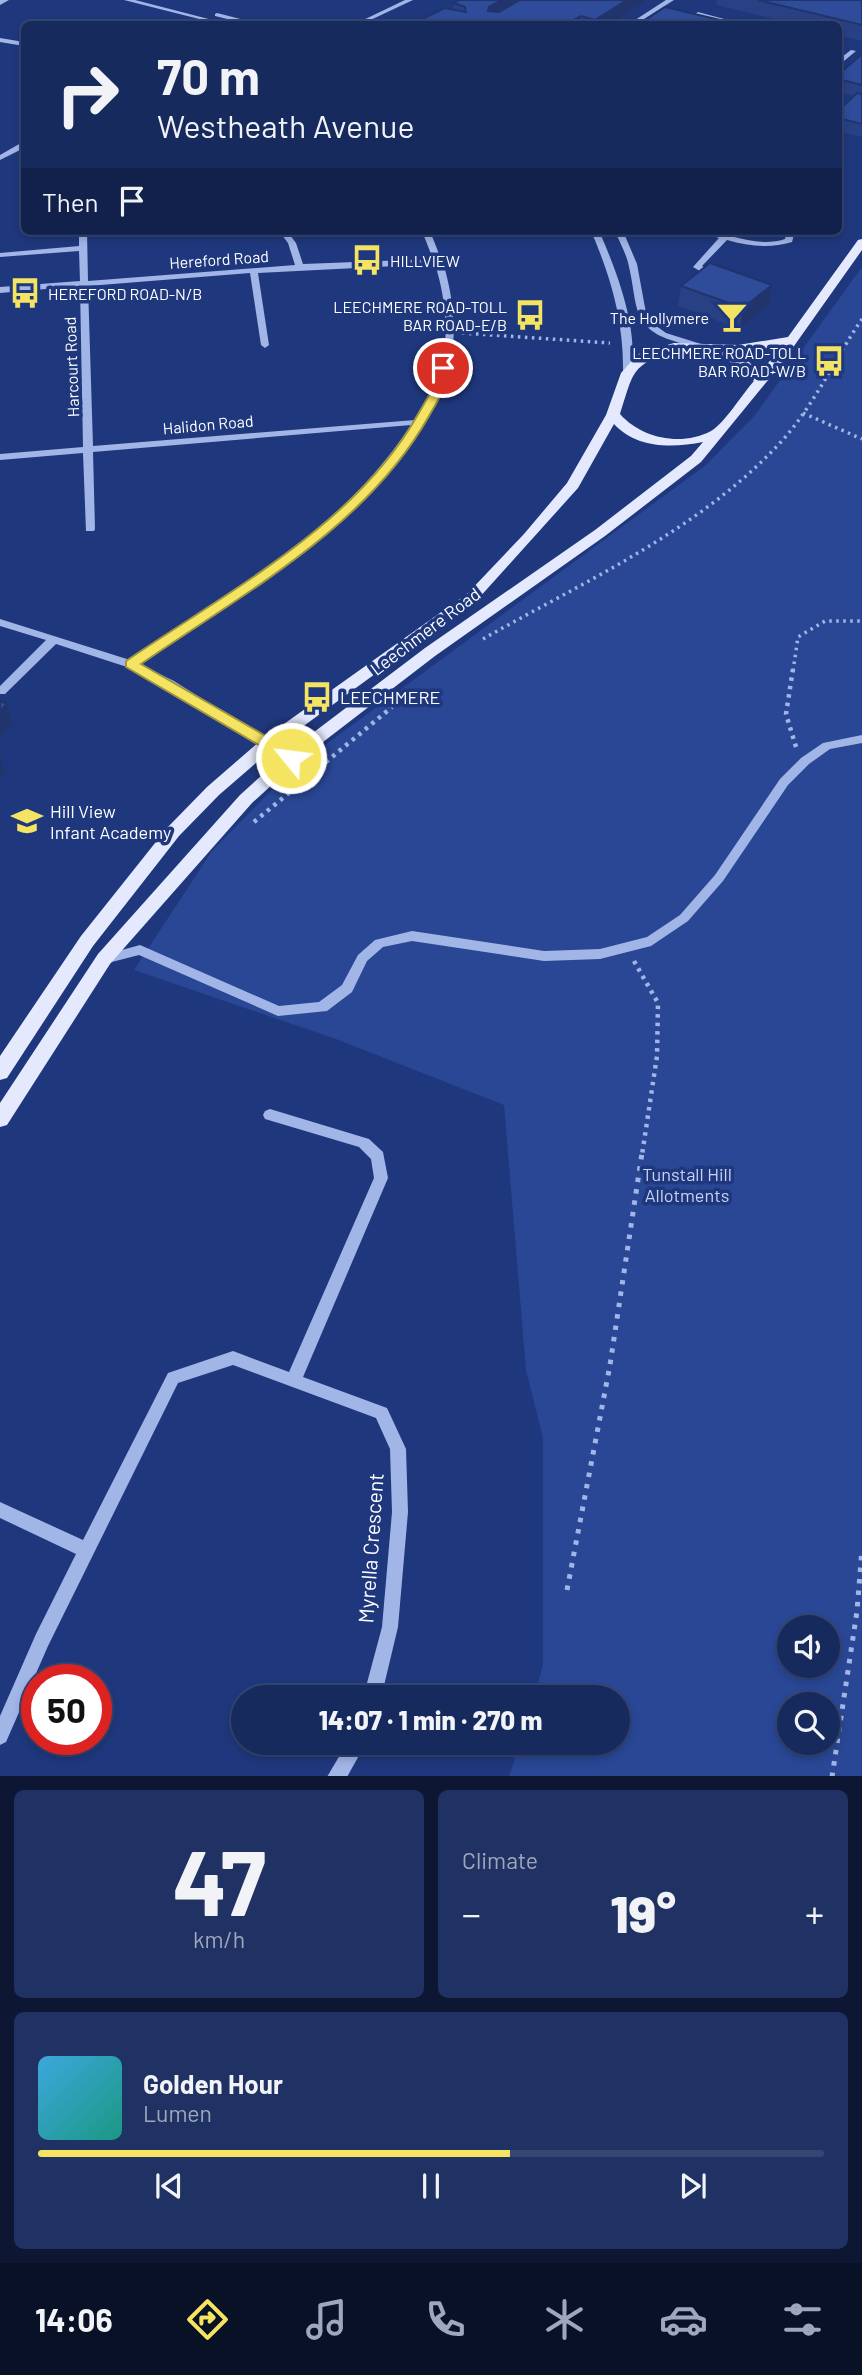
<!DOCTYPE html>
<meta charset="utf-8">
<style>
body{margin:0;font-family:Barlow,sans-serif;background:#203264;color:#f1f3f6;height:100vh;display:flex;flex-direction:column;font-size:26px;white-space:nowrap}
*{box-sizing:border-box;margin:0}
p{font-size:23px;color:#9ea7bc}
.icon{flex:none;width:38px;height:38px;fill:none;stroke:currentColor;stroke-width:2;stroke-linecap:round;stroke-linejoin:round}
.map{position:relative;height:1776px;overflow:hidden}
.side{display:flex;flex-direction:column;gap:14px;padding:14px;background:#0d1734;flex:1}
.side>*{flex:none}
.hud{position:absolute;left:21px;top:21px;width:821px;height:214px;border-radius:10px;box-shadow:0 4px 10px #0003,0 0 0 2px #364673;background:#172a5e;color:#f1f3f6;overflow:hidden}
.tools{position:absolute;left:777px;top:1615px;display:grid;gap:14px}
.tools a{display:grid;place-items:center;width:63px;height:63px;border-radius:50%;background:#172a5e;box-shadow:0 4px 10px #0003,0 0 0 2px #364673;font-size:35px}
.speed{position:absolute;left:21px;top:1664px;display:flex;gap:14px;font-size:35px;font-weight:700;text-align:center}
.speed>*{display:grid;place-content:center;width:91px;height:91px;border-radius:50%;background:#172a5e;box-shadow:0 4px 10px #0003,0 0 0 2px #364673;line-height:1}
.speed .limit{border:10px solid #d22;background:#fff;color:#111}
.pin{position:absolute;display:grid;place-items:center;width:60px;height:60px;color:#fff;margin:-30px;border:4px solid #fff;border-radius:50%;box-shadow:0 2px 7px #0007}
.me{position:absolute;width:77px;margin:-38px;rotate:299deg;stroke-linejoin:round;filter:drop-shadow(0 0 5px #0008)}
.turn{display:flex;align-items:center;gap:24px;height:147px;padding:0 21px;font-size:32px}
.turn .icon{width:91px;height:91px;stroke-width:2.5}
.turn b{display:block;font-size:49px;line-height:60px}
.then{display:flex;align-items:center;height:66px;padding:0 21px;background:#0003;gap:14px;font-size:26px}
.big{font-size:52px;font-weight:800;line-height:1.1}
.side .card{flex:1;display:flex;flex-direction:column;justify-content:center;gap:10px;min-width:0;padding:0 24px;border-radius:10px;background:#203264}
.side .dial{align-items:center;gap:0}
.dial b{font-size:91px;line-height:1}
.song{display:flex;align-items:center;gap:21px}
.cover{width:84px;height:84px;border-radius:10px;background:linear-gradient(135deg,hsl(200 70% 55%),hsl(170 70% 35%))}
.played{height:7px;border-radius:4px;background:linear-gradient(90deg,#f5e462 60%,#364673 60%)}
.keys{display:flex;justify-content:space-around;direction:ltr}
.heat{display:flex;justify-content:space-between;align-items:center;font-size:38px;direction:ltr}
.side .tiles{flex:1;display:grid;gap:14px;grid-template-columns:1fr 1fr}
.card:last-child{grid-column:span 2}
.trip{position:absolute;left:231px;top:1685px;width:399px;height:70px;border-radius:35px;background:#172a5e;box-shadow:0 4px 10px #0003,0 0 0 2px #364673;font-weight:800;line-height:70px;text-align:center}
.menu{display:flex;height:112px;justify-content:space-around;align-items:center;background:#091126;color:#9ea7bc}
.menu .icon{width:49px;height:49px}
.menu .current{color:#f5e462}
.menu b{font-size:32px;color:#f1f3f6}
.map>svg:first-child{display:block}
.green{fill:#294795;fill-rule:evenodd}
.lines{fill:none;stroke-linecap:round;stroke-linejoin:round}
.path-far2{stroke:#a2b5e7;stroke-width:3.5;stroke-dasharray:2.5 4.5;stroke-linecap:butt}
.path-far1{stroke:#a2b5e7;stroke-width:4.5;stroke-dasharray:3.5 5;stroke-linecap:butt}
.path{stroke:#a2b5e7;stroke-width:5;stroke-dasharray:4.5 7;stroke-linecap:butt}
.minor{fill:#a2b5e7;fill-rule:evenodd}
.major{fill:#e4e9fd;fill-rule:evenodd}
.wall{fill:#284184}
.shaded-wall{fill:#21356c}
.building{fill:#2f4c9a;stroke:#21356c;stroke-width:2}
.route{fill:#f5e462;stroke:#9f9440;stroke-width:2}
.labels{text-anchor:middle;dominant-baseline:central;stroke-width:7;stroke-linejoin:round;paint-order:stroke}
.far-street-label{font-size:16px;fill:#fff;stroke:#1f387d}
.far-poi-label{font-size:16px;fill:#fff;stroke:#1f387d;text-anchor:end}
.street-label{font-size:18px;fill:#fff;stroke:#1f387d}
.poi-label{font-size:18px;fill:#fff;stroke:#1f387d;text-anchor:start}
.park-label{font-size:18px;fill:#c6d3f5;stroke:#1f387d}
.near-street-label{font-size:21px;fill:#fff;stroke:#1f387d}
</style>
<div class="map">
<svg width="862" height="1777" viewBox="0 0 862 1777">
<rect width="100%" height="100%" fill="#1f387d"/>
<!-- green -->
<path class="green" d="M862,267V1776H509L520,1743H618V1698L534,1697L543,1665V1438L526,1370L504,1105L336,1039L134,970L212,851L291,770L706,465L755,415ZM789,1628H828V1666H789ZM789,1704H828V1743H789Z"/>
<g class="lines">
<!-- path-far2 -->
<g class="path-far2">
<polyline points="462,333 610,343"/>
<polyline points="803,413 862,439"/>
<path d="M483,639C585,581 698,531 780,443C814,406 834,360 862,319"/>
<polyline points="793,671 798,637 825,621 862,621"/>
</g>
<!-- path-far1 -->
<g class="path-far1">
<polyline points="793,669 786,714 796,747"/>
<polyline points="254,822 392,707"/>
<polyline points="634,961 658,1003 657,1056 642,1155"/>
</g>
<!-- path -->
<g class="path">
<polyline points="567,1590 610,1365 642,1153"/>
<polyline points="832,1777 857,1611 862,1549"/>
</g>
<!-- minor -->
<g class="minor">
<polygon points="0,0 9,0 0,5"/>
<polygon points="124,0 135,0 228,24 219,24"/>
<polygon points="405,0 413,0 362,24 355,24"/>
<polygon points="666,0 674,0 636,24 629,24"/>
<polygon points="698,12 739,23 740,24 731,24 696,15 695,14"/>
<polygon points="217,13 256,23 257,24 248,24 215,16 215,14"/>
<polygon points="0,38 24,42 24,46 0,42"/>
<polygon points="851,50 856,51 838,66 838,60"/>
<polygon points="21,143 24,143 24,148 0,160 0,155"/>
<path d="M79,231H87L88,281L295,265L288,243L279,231H287L296,243L303,264L433,259L422,231H430L441,259L445,261L443,263C455,301 458,346 446,384C440,400 427,417 419,428C402,452 387,475 367,496C301,564 217,612 139,664L174,681L270,742L272,745L270,748H262L166,687L127,667L56,644L5,694H0V686L46,640L0,626V619L130,660C235,590 340,533 411,425L93,452L95,529L94,531H86L83,453L0,460V454L83,447L80,286L0,293V287L80,281L79,251L0,257V253L79,246ZM435,264C447,302 451,349 435,387C431,399 422,409 415,420L93,446L88,286L250,273L261,345L265,348L269,345L258,273Z"/>
<path d="M591,231H599C616,269 641,334 630,375L623,373C624,322 611,277 591,231Z"/>
<path d="M615,231H623L637,264L646,313L652,323L666,333L701,344V348C692,348 683,344 674,341C631,328 638,305 629,267C627,255 620,243 615,231Z"/>
<path d="M698,231C728,231 755,249 785,239L787,231H795L792,242C769,249 749,246 727,240L702,266L718,275L719,277L715,280L693,267L719,238Z"/>
<polygon points="862,735 862,743 830,749 809,764 788,785 723,881 688,921 651,946 600,959 544,961 412,941 383,947 367,961 352,992 327,1011 278,1016 139,955 104,964 100,962 98,959 100,956 140,945 279,1006 319,1002 342,985 358,955 375,940 412,931 544,951 600,949 647,937 680,915 715,875 780,779 801,758 823,743"/>
<polygon points="270,1109 369,1139 383,1152 388,1178 303,1377 387,1408 406,1449 408,1512 398,1627 381,1698 363,1698 382,1627 392,1512 390,1449 376,1418 233,1365 178,1383 48,1646 6,1742 0,1745 0,1716 36,1634 76,1554 0,1518 0,1502 83,1540 168,1373 233,1351 289,1372 374,1178 371,1159 359,1147 265,1119 263,1115 265,1111"/>
<polygon points="347,1743 366,1743 347,1777 327,1777"/>
</g>
<!-- major -->
<path class="major" d="M862,239V250L782,363L701,462L605,536L435,656L297,762L252,803L110,964L7,1125L0,1127V1103L98,954L240,795L285,754L425,648L595,530L691,456L703,442C673,448 637,449 614,424L578,488L478,599L272,749L219,795L179,836L93,946L7,1078L0,1080V1056L81,936L167,828L207,787L260,741L468,593L524,534L567,483L606,415L621,373L638,354L674,343L738,345L788,337L858,240ZM782,346L760,373L747,360L730,353ZM675,351C712,352 726,354 754,381C743,393 724,424 711,431C681,447 641,438 620,414C634,372 630,365 675,351Z"/>
</g>
<!-- wall -->
<g class="wall">
<polygon points="459,0 648,0 610,24 434,24 453,9 454,3"/>
<polygon points="717,0 862,0 862,41 838,35 838,24 795,24 716,5"/>
<polygon points="420,20 434,24 420,24"/>
<polygon points="862,54 862,136 861,137 838,131 838,111 854,96 838,92 838,75"/>
<polygon points="681,286 769,305 740,329 678,306"/>
</g>
<!-- shaded-wall -->
<g class="shaded-wall">
<polygon points="502,0 527,0 488,24 489,7"/>
<polygon points="627,0 648,0 610,24 595,24 595,20"/>
<polygon points="581,16 580,24 566,24"/>
<polygon points="772,285 769,305 740,329 743,308"/>
<polygon points="7,704 12,725 0,737 0,711"/>
<polygon points="0,753 5,773 0,778"/>
</g>
<!-- building -->
<g class="building">
<polygon points="459,0 502,0 489,7 488,11 499,12 520,0 627,0 595,20 581,16 566,24 434,24 420,20 445,8 466,12 465,7 454,3"/>
<polygon points="758,0 862,0 862,25"/>
<polygon points="665,7 737,24 640,24"/>
<polygon points="862,54 862,85 838,79 838,75"/>
<polygon points="857,93 862,94 862,124 838,118 838,111"/>
<polygon points="710,263 772,285 743,308 681,286"/>
<polygon points="0,701 7,704 0,711"/>
</g>
<!-- route -->
<path class="route" d="M443,365L449,368C447,387 438,400 429,416C366,528 244,593 141,664L297,754V761H286L126,667V661C227,592 355,525 417,416C426,400 436,387 438,368Z"/>
<!-- icons -->
<defs>
<symbol id="bus-bare" viewBox="-9 -9 18 18"><path d="M-5-6H5V4H4V6H2V4H-2V6H-4V4H-5ZM-3.5-4V0h7V-4ZM-3.5 1.2v1.5H-2V1.2ZM2 1.2v1.5H3.5V1.2Z" fill="#f5e462" stroke="#1f387d" stroke-width="2.5" paint-order="stroke"/></symbol>
<symbol id="bar-bare" viewBox="-9 -9 18 18"><path d="M-6-5H6L.8 .8V4.5H3.5V6h-7V4.5H-.8V.8Z" fill="#f5e462" stroke="#1f387d" stroke-width="2.5" paint-order="stroke"/></symbol>
<symbol id="school-bare" viewBox="-9 -9 18 18"><path d="M0-5L7-2L0 1L-7-2ZM-4 1L0 2.5L4 1V4Q0 6-4 4Z" fill="#f5e462" stroke="#1f387d" stroke-width="2.5" paint-order="stroke"/></symbol>
</defs>
<g fill-rule="evenodd">
<use href="#bus-bare" x="345" y="238" width="44" height="44"/>
<use href="#bus-bare" x="3" y="271" width="44" height="44"/>
<use href="#bus-bare" x="508" y="293" width="44" height="44"/>
<use href="#bar-bare" x="710" y="295" width="44" height="44"/>
<use href="#bus-bare" x="807" y="339" width="44" height="44"/>
<use href="#bus-bare" x="295" y="675" width="44" height="44"/>
<use href="#school-bare" x="5" y="799" width="44" height="44"/>
</g>
<g class="labels">
<!-- far-street labels -->
<g class="far-street-label">
<text transform="translate(219 259) rotate(-4)">Hereford Road</text>
<text transform="translate(71 367) rotate(-92)">Harcourt Road</text>
<text transform="translate(208 424) rotate(-5)">Halidon Road</text>
</g>
<!-- far-poi labels -->
<g class="far-poi-label">
<text x="390" y="260" text-anchor="start">HILLVIEW</text>
<text x="48" y="293" text-anchor="start">HEREFORD ROAD-N/B</text>
<text x="507" y="306">LEECHMERE ROAD-TOLL<tspan x="507" dy="18">BAR ROAD-E/B</tspan></text>
<text x="709" y="317">The Hollymere</text>
<text x="806" y="352">LEECHMERE ROAD-TOLL<tspan x="806" dy="18">BAR ROAD-W/B</tspan></text>
</g>
<!-- street labels -->
<g class="street-label">
<text transform="translate(425 631) rotate(-37)">Leechmere Road</text>
</g>
<!-- poi labels -->
<g class="poi-label">
<text x="340" y="697">LEECHMERE</text>
<text x="50" y="811">Hill View<tspan x="50" dy="21">Infant Academy</tspan></text>
</g>
<!-- park labels -->
<g class="park-label">
<text x="687" y="1174">Tunstall Hill<tspan x="687" dy="21">Allotments</tspan></text>
</g>
<!-- near-street labels -->
<g class="near-street-label">
<text transform="translate(370 1548) rotate(-86)">Myrella Crescent</text>
</g>
</g>
</svg>
<div class="tools">
<a><svg class="icon" aria-label="sound" viewBox="0 0 24 24"><path d="M4 9h4l5-4v14l-5-4H4zM17 9q2 3 0 6"/></svg></a>
<a><svg class="icon" aria-label="search" viewBox="0 0 24 24"><circle cx="10" cy="10" r="6"/><path d="M15 15l6 6"/></svg></a>
</div>
<div class="speed"><div class="limit">50</div></div>
<div class="pin" style="left:443px;top:368px;background:#d93025"><svg class="icon" aria-label="arrive" viewBox="0 0 24 24"><path d="M6 21V4h12l-3 4 3 4H6"/></svg></div>
<svg class="me" style="left:291px;top:758px" viewBox="-20 -20 40 40"><circle r="17" fill="#f5e462" stroke="#fff" stroke-width="3"/><path d="M0-11L8 9 0 5-8 9z" fill="#fff"/></svg>
<div class="trip">14:07 · 1 min · 270 m</div>
<div class="hud">
<div class="turn"><svg class="icon" aria-label="right" viewBox="0 0 24 24"><path d="M7 20v-9h11M14 6l5 5-5 5"/></svg><div><b>70 m</b>Westheath Avenue</div></div>
<div class="then">Then<svg class="icon" aria-label="arrive" viewBox="0 0 24 24"><path d="M6 21V4h12l-3 4 3 4H6"/></svg></div>
</div>
</div>
<section class="side">
<div class="tiles">
<div class="card dial"><b>47</b><p>km/h</p></div>
<div class="card"><p>Climate</p>
<div class="heat"><a>−</a><b class="big">19°</b><a>+</a></div>
</div>
<div class="card">
<div class="song"><i class="cover"></i><div><b>Golden Hour</b><p>Lumen</p></div></div>
<div class="played"></div>
<div class="keys"><svg class="icon" aria-label="previous" viewBox="0 0 24 24"><path d="M18 5L8 12l10 7zM5 5v14"/></svg><svg class="icon" aria-label="pause" viewBox="0 0 24 24"><path d="M8 5v14M16 5v14"/></svg><svg class="icon" aria-label="next" viewBox="0 0 24 24"><path d="M6 5l10 7-10 7zM19 5v14"/></svg></div>
</div>
</div>
</section>
<nav class="menu">
<b>14:06</b>
<svg class="icon current" aria-label="directions" viewBox="0 0 24 24"><path d="M12 3l9 9-9 9-9-9zM9 14v-3h6M13 9l2 2-2 2"/></svg>
<svg class="icon" aria-label="music" viewBox="0 0 24 24"><path d="M9 18V5l10-2v13"/><circle cx="6" cy="18" r="3"/><circle cx="16" cy="16" r="3"/></svg>
<svg class="icon" aria-label="phone" viewBox="0 0 24 24"><path d="M5 4h4l2 5-3 2q2 4 5 5l2-3 5 2v4C11 20 4 13 5 4z"/></svg>
<svg class="icon" aria-label="climate" viewBox="0 0 24 24"><path d="M12 3v18M4 7l16 10M4 17L20 7"/></svg>
<svg class="icon" aria-label="car" viewBox="0 0 24 24"><path d="M5 17H2v-5l4-1 3-4h7l3 4 3 1v5h-3M9 17h6M6 11h13"/><circle cx="7" cy="17" r="2"/><circle cx="17" cy="17" r="2"/></svg>
<svg class="icon" aria-label="filters" viewBox="0 0 24 24"><path d="M4 7h16M4 17h16"/><circle cx="9" cy="7" r="2"/><circle cx="15" cy="17" r="2"/></svg>
</nav>
